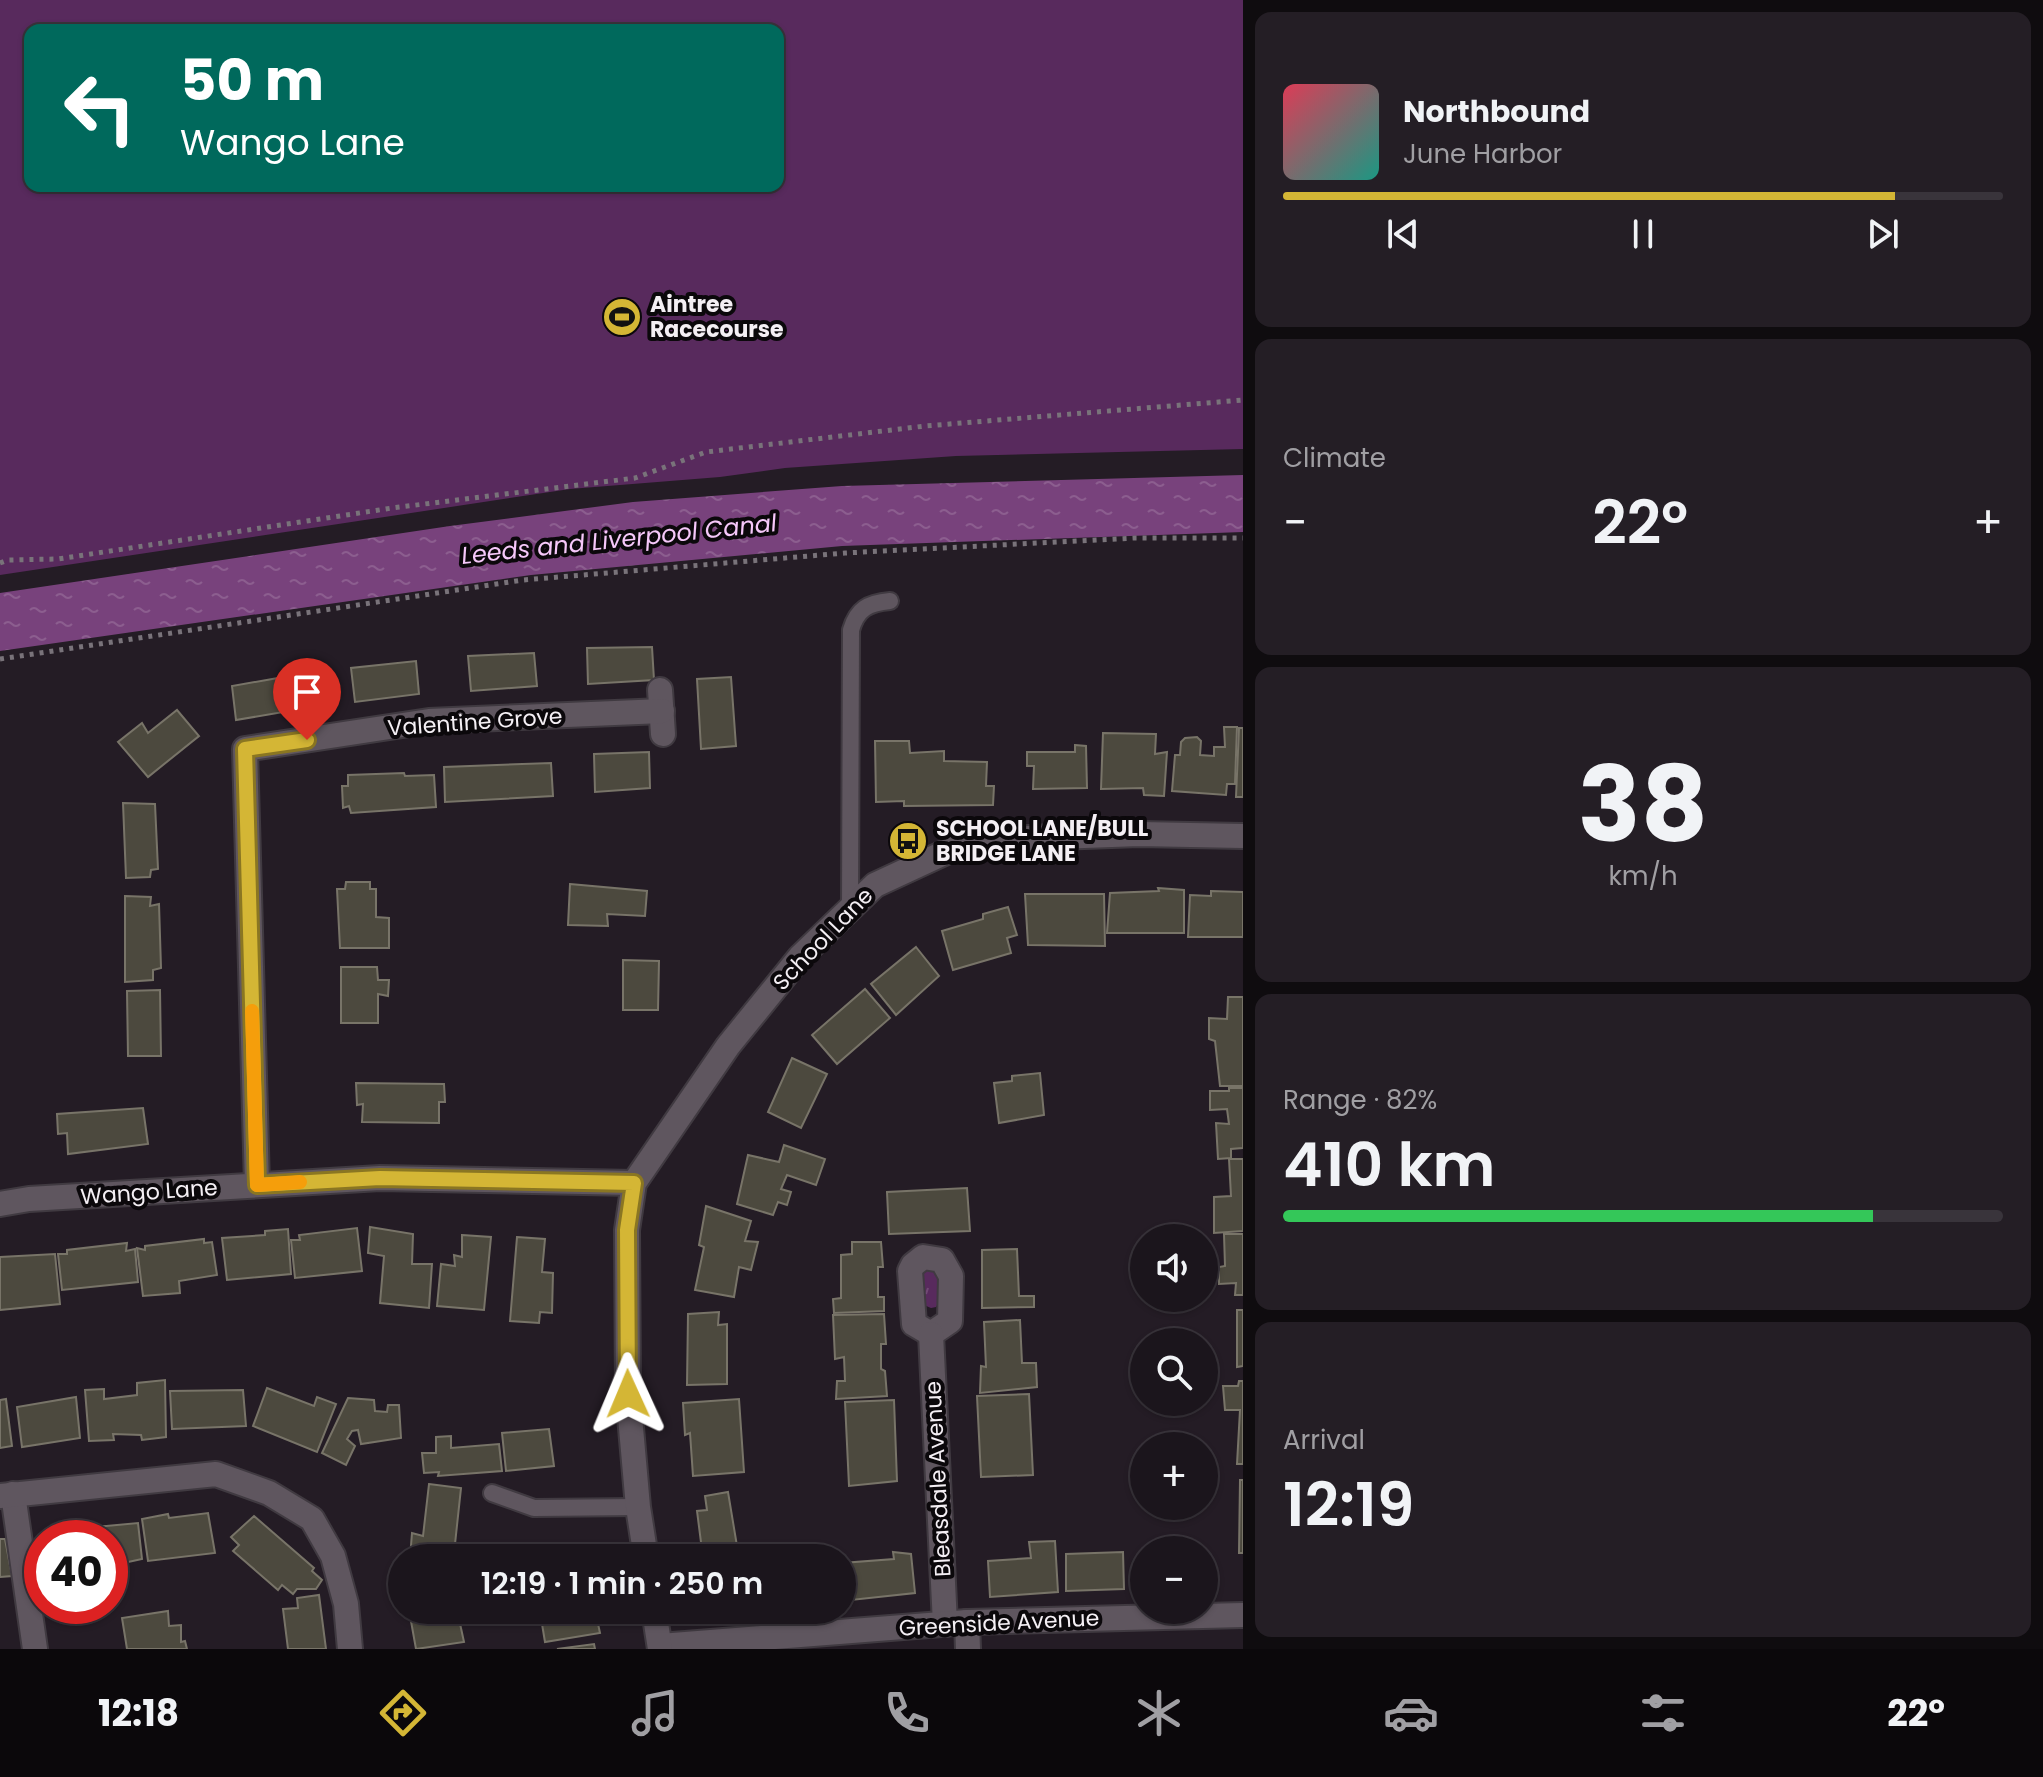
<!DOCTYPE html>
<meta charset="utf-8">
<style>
body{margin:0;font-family:Poppins,sans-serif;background:#241e25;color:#f1f3f6;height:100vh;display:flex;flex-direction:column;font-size:30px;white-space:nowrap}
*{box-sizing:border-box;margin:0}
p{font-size:26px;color:#a09fa3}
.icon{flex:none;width:44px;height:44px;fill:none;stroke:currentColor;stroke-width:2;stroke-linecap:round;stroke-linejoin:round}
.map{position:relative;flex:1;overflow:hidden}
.sheet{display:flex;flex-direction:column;gap:12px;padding:12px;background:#0f0c0f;width:800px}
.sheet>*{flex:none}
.top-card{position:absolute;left:24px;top:24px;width:760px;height:168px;border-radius:16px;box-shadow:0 2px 6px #0004,0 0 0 2px #39343b;background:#00695c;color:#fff;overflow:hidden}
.tools{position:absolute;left:1130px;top:1224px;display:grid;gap:16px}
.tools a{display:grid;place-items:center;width:88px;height:88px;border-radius:50%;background:#1b151c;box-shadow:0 2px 6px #0004,0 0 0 2px #39343b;font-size:40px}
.speed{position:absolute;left:24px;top:1520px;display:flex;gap:16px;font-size:40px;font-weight:700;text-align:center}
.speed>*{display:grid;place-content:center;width:104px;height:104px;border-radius:50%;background:#1b151c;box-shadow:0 2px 6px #0004,0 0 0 2px #39343b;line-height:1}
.speed .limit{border:12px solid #d22;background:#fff;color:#111}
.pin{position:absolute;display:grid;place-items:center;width:68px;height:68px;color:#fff;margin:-82px -34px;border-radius:50% 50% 50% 0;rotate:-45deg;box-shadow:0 0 8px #0007}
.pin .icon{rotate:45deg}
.me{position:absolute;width:88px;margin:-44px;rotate:359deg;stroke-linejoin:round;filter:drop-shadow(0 0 6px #0008)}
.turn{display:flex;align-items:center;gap:28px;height:168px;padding:0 24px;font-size:36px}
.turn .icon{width:104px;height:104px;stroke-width:2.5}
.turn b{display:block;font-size:56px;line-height:68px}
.big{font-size:60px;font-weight:600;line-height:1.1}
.sheet .tile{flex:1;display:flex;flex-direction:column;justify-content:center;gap:12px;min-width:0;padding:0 28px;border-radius:16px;background:#241e25}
.sheet .dial{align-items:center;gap:0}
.dial b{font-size:104px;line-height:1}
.song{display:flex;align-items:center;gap:24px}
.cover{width:96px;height:96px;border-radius:12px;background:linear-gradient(135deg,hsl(350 70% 55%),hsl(170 70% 35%))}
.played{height:8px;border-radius:4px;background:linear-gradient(90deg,#d4b635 85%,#39343b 85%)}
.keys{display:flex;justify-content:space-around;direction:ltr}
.heat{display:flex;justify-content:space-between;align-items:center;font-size:44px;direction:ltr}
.charge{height:12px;border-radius:6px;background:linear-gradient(90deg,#34c759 82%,#39343b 0)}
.trip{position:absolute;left:388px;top:1544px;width:468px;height:80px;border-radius:40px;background:#1b151c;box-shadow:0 2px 6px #0004,0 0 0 2px #39343b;font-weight:600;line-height:80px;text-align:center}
.tabs{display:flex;height:128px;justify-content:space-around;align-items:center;background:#0b080b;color:#a09fa3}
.tabs .icon{width:56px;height:56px}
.tabs .selected{color:#d4b635}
.tabs b{font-size:36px;color:#f1f3f6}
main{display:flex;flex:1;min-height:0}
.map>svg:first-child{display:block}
.grass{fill:url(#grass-tufts)}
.green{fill:#582a5d;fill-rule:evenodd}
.water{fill:url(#water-ripples)}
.building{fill:#4c493e;stroke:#787468;stroke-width:2}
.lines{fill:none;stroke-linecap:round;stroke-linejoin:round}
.lane-casing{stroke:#403a41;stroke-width:20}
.street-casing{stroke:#403a41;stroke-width:28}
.secondary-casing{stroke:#403a41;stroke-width:28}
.path{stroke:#79737a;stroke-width:5;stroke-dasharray:4 6;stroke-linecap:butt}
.lane{stroke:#5f565f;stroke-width:16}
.street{stroke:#5f565f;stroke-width:24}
.secondary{stroke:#5f565f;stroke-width:24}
.route-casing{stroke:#8a7622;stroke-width:20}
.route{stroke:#d4b635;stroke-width:14}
.slow{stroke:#f59e0b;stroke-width:14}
.labels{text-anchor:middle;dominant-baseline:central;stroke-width:8;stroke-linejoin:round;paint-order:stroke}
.poi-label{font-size:22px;font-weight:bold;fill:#f4eff4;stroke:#0b080b;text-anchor:start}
.street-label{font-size:22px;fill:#f4eff4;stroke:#0b080b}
.water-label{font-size:24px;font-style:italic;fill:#f6c8fa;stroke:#0b080b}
</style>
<main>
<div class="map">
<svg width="1243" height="1649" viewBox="0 0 1243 1649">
<defs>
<pattern id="grass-tufts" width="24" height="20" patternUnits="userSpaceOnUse" patternTransform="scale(2)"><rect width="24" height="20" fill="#582a5d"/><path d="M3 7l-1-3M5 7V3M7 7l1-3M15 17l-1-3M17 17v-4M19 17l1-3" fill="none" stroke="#714975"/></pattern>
<pattern id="water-ripples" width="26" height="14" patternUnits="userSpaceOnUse" patternTransform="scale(2)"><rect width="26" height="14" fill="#78427c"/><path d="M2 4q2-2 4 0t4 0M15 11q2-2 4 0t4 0" fill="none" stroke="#8c5e8f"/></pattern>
</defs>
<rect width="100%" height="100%" fill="#241c25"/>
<!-- grass -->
<polygon class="grass" points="933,1268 939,1273 940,1300 936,1307 931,1308 924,1305 922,1277 925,1269"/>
<!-- green -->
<path class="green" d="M0,0H1243V449L956,456L785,468L720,477L570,489L0,575ZM30,30H778V186H30Z"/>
<!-- water -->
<polygon class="water" points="1243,475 1243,532 842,546 531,575 0,651 0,593 450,526 633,502 842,486"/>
<!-- building -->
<g class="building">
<polygon points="652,647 654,680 588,684 587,648"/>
<polygon points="534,653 537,686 471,691 468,656"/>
<polygon points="416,661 419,694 355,702 351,668"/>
<polygon points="295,675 301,709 236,720 232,686"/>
<polygon points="731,677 736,746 701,749 697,679"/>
<polygon points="177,710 199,736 148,777 118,742 142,723 148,733"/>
<polygon points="1224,727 1237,727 1235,784 1227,784 1226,795 1172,791 1175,755 1180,755 1181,742 1185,738 1197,737 1201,741 1200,755 1214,756 1214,747 1225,747"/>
<polygon points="1239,728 1243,728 1243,797 1236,797"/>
<polygon points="1103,733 1156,734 1155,754 1167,752 1164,796 1144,795 1143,788 1101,789"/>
<polygon points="875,741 909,741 910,753 944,751 944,761 987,762 986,786 994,786 993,805 904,806 904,801 876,802"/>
<polygon points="1075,745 1086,746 1087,788 1033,789 1034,766 1027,766 1027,752 1075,752"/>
<polygon points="649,752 650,788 595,792 594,754"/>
<polygon points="551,763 553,796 445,802 444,767"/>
<polygon points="404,773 405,776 434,775 436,807 351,813 349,806 343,808 342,786 348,786 348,775"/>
<polygon points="123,803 155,804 158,869 151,870 150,877 126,878"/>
<polygon points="346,882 370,882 370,889 376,889 376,917 389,918 389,948 340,948 337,889 345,889"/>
<polygon points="570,884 647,891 645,916 607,914 608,926 568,925"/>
<polygon points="1158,888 1184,890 1184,933 1107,933 1110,893 1159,891"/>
<polygon points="1211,891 1243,892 1243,937 1188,937 1190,895 1211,896"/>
<polygon points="1025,894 1104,894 1105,946 1028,945"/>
<polygon points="125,896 151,897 150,906 159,904 161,968 153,970 153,980 125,982"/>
<polygon points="1008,907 1017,935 1007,938 1011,953 953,970 942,931 983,919 983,914"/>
<polygon points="916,947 939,976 896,1015 871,984"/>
<polygon points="623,960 659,961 658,1010 623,1010"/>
<polygon points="341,967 377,967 378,980 389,980 388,996 378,994 378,1023 341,1023"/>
<polygon points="865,989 890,1018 837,1064 812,1035"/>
<polygon points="160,990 161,1056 128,1056 127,991"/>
<polygon points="1228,997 1243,997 1243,1086 1220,1086 1215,1041 1209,1039 1209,1018 1227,1019"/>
<polygon points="792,1058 827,1074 801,1128 768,1112"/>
<polygon points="1040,1073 1044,1115 999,1123 994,1083 1012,1081 1012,1076"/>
<polygon points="356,1083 444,1084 445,1102 439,1102 439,1123 362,1122 363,1104 357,1105"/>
<polygon points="1229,1088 1243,1088 1243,1148 1231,1149 1231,1158 1218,1159 1216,1123 1229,1124 1227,1109 1210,1110 1210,1091 1229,1091"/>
<polygon points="143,1108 148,1144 68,1154 67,1133 58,1134 57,1114"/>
<polygon points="784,1145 825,1159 816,1185 787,1175 781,1189 791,1192 787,1205 778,1202 773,1215 737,1204 748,1155 779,1162"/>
<polygon points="1229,1159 1243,1159 1243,1231 1214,1233 1214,1197 1231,1196"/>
<polygon points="967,1188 970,1231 889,1234 887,1192"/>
<polygon points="706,1206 751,1221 745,1241 758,1242 751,1270 739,1267 734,1297 695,1290 704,1247 699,1245"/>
<polygon points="370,1227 413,1234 412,1264 432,1264 429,1308 380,1303 384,1256 368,1253"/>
<polygon points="357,1228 362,1271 295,1278 291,1240 300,1240 299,1235"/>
<polygon points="288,1229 291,1274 227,1280 222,1238 265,1235 265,1231"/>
<polygon points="1224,1234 1243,1234 1243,1295 1235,1295 1236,1283 1219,1284 1219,1267 1225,1266"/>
<polygon points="462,1235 491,1237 484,1310 437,1306 441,1264 455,1266 454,1255 462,1257"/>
<polygon points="517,1237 545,1239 542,1272 553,1273 552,1313 540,1312 539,1323 510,1321"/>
<polygon points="204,1239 204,1243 212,1242 217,1275 179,1281 180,1293 143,1296 137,1248 145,1250 145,1246"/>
<polygon points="852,1242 881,1242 883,1267 878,1267 878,1297 884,1297 884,1311 834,1313 833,1299 841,1298 841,1255 852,1254"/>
<polygon points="127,1243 126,1251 135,1249 138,1282 62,1290 58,1254 67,1254 67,1250"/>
<polygon points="1017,1249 1019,1296 1034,1296 1034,1307 982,1308 982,1250"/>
<polygon points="55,1254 60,1304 0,1310 0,1257"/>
<polygon points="1237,1310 1243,1310 1243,1366 1237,1367"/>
<polygon points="719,1312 718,1325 727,1324 727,1384 687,1385 688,1314"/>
<polygon points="884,1314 886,1344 881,1344 881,1369 885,1371 887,1396 836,1399 837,1381 845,1381 844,1357 835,1359 833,1315"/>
<polygon points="1020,1320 1022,1363 1036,1363 1037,1387 980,1393 981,1366 986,1367 984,1322"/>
<polygon points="165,1380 166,1437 142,1440 141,1435 113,1434 114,1440 89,1441 85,1390 104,1389 104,1399 137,1395 137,1383"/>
<polygon points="1239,1381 1243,1381 1243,1464 1237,1464 1240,1410 1225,1410 1223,1386 1238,1386"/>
<polygon points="267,1388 314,1406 317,1397 336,1404 317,1452 253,1426"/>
<polygon points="243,1390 246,1426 172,1429 170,1391"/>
<polygon points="1029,1394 1033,1475 981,1477 977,1396"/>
<polygon points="76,1397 80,1438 22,1447 17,1407"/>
<polygon points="348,1398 374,1400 375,1411 387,1412 388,1405 399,1405 401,1438 361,1444 358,1430 352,1431 347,1439 355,1446 346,1465 322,1453"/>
<polygon points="6,1399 12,1446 0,1448 0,1400"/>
<polygon points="739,1399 744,1472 693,1476 690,1433 685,1435 683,1403"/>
<polygon points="894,1400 897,1481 849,1486 845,1402"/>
<polygon points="549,1429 554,1466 506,1471 502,1433"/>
<polygon points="451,1436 451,1448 499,1444 502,1471 438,1476 439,1472 424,1473 422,1453 436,1453 436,1437"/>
<polygon points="1240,1480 1243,1480 1243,1553 1239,1553"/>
<polygon points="429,1484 461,1488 455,1544 446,1545 445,1558 410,1558 412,1533 423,1536"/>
<polygon points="728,1492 739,1558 703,1558 697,1511 707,1510 705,1496"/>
<polygon points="208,1513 215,1553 148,1561 142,1519 168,1514 169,1518"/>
<polygon points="254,1516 314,1568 312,1571 322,1580 316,1589 297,1589 293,1594 282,1585 278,1590 233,1551 239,1545 231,1537"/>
<polygon points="138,1523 142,1559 110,1566 110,1538 61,1538 61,1536 73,1537 74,1529"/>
<polygon points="0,1539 5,1539 12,1576 0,1577"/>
<polygon points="1055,1541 1058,1592 990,1597 988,1561 1031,1558 1029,1542"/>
<polygon points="893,1552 911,1554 915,1593 842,1601 842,1563 894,1559"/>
<polygon points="1123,1552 1124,1589 1066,1591 1066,1554"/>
<polygon points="580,1553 581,1558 543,1558 543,1556"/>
<polygon points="825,1555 825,1558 786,1557"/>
<polygon points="319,1595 326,1649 288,1649 283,1609 298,1608 297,1598"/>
<polygon points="409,1610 447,1610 448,1624 459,1619 464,1642 416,1649"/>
<polygon points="550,1610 595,1610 600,1633 545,1642 542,1624 552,1621"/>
<polygon points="168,1611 169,1626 181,1625 181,1642 185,1641 187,1649 127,1649 122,1618"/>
<polygon points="594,1644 595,1649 557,1649"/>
</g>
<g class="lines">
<defs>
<g id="lane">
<path d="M850,909L851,630C857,609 868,603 890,601"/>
<polyline points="492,1493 534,1508 638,1507"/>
</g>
<g id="street">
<polyline points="660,690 663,734"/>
<polyline points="257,1185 245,749 429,721 662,711"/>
<polygon points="923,1257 942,1260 951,1276 950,1321 931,1334 914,1324 910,1271 913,1265"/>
<polyline points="931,1334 945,1624"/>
<polyline points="13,1494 35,1649"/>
<polyline points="0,1496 216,1474 269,1493 312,1519 333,1556 346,1604 350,1649"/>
<polyline points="967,1622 968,1649"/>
<polyline points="660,1646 967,1622 1243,1615"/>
</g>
<g id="secondary">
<polyline points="0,1204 29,1199 380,1178 634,1183"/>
<polyline points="646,1558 638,1507 628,1394 627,1230 634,1183 728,1046 800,957 875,885 972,840 1139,834 1243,836"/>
<polyline points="654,1610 660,1649"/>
</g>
</defs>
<!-- lane casing -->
<use href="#lane" class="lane-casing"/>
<!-- street casing -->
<use href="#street" class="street-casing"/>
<!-- secondary casing -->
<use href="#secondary" class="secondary-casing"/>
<!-- path -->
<g class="path">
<polyline points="0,563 8,560 58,559 392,508 635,478 706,452 925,426 1243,400"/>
<polyline points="0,659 523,580 845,553 1135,538 1243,538"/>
</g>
<!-- lane -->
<use href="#lane" class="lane"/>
<!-- street -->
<use href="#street" class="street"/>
<!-- secondary -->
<use href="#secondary" class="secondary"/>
</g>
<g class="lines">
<defs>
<polyline id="route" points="307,740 245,749 257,1185 380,1178 634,1183 627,1230 628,1394"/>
</defs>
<!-- route casing -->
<use href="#route" class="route-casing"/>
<!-- route -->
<use href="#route" class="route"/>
<!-- slow -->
<polyline class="slow" points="252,1011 257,1185 300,1182"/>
</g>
<!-- icons -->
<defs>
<symbol id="stadium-disc" viewBox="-11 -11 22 22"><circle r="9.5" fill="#d4b635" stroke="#0b080b"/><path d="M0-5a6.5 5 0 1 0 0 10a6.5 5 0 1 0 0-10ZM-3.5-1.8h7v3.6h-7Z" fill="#111"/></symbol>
<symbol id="bus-disc" viewBox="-11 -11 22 22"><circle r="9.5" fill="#d4b635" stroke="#0b080b"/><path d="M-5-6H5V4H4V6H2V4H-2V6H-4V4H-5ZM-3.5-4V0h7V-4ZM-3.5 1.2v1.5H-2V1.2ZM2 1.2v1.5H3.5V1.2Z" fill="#111"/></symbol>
</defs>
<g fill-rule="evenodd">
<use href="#stadium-disc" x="600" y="295" width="44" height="44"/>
<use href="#bus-disc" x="886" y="819" width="44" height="44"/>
</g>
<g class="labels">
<!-- poi labels -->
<g class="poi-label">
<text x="650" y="304">Aintree<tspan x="650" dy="25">Racecourse</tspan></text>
<text x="936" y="828">SCHOOL LANE/BULL<tspan x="936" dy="25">BRIDGE LANE</tspan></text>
</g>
<!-- street labels -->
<g class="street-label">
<text transform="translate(475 722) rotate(-4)">Valentine Grove</text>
<text transform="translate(823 939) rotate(-46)">School Lane</text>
<text transform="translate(149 1192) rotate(-4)">Wango Lane</text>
<text transform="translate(938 1479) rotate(-93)">Bleasdale Avenue</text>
<text transform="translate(999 1623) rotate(-3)">Greenside Avenue</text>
</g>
<!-- water labels -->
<g class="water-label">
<text transform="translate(619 539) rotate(-6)">Leeds and Liverpool Canal</text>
</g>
</g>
</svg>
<div class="tools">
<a><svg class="icon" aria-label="sound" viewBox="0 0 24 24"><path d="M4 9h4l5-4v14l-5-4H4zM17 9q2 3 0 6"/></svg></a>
<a><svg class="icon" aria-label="search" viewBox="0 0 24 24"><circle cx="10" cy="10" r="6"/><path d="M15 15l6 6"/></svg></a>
<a>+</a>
<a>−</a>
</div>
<div class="speed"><div class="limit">40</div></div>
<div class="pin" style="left:307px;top:740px;background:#d93025"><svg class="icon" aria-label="arrive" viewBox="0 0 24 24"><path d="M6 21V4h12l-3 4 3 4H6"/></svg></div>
<svg class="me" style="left:628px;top:1394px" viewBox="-20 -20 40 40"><path d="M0-17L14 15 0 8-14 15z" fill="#d4b635" stroke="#fff" stroke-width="4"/></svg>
<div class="trip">12:19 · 1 min · 250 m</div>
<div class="top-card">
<div class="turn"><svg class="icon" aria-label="left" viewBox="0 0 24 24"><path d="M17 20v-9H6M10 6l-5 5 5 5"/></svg><div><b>50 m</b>Wango Lane</div></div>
</div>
</div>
<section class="sheet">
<div class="tile">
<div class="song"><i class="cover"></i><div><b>Northbound</b><p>June Harbor</p></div></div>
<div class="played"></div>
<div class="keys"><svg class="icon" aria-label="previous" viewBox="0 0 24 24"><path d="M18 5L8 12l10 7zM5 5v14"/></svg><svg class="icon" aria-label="pause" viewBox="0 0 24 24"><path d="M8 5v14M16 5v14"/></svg><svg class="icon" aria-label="next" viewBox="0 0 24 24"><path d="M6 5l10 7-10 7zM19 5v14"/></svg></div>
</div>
<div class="tile"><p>Climate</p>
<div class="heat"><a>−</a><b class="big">22°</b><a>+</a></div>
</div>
<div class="tile dial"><b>38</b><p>km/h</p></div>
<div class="tile"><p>Range · 82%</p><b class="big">410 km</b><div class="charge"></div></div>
<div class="tile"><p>Arrival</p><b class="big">12:19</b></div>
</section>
</main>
<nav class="tabs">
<b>12:18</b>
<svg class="icon selected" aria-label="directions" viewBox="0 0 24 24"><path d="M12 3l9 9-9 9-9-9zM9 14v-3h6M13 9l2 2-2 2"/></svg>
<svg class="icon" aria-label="music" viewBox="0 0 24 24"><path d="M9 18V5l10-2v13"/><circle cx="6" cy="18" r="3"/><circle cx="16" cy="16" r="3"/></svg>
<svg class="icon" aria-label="phone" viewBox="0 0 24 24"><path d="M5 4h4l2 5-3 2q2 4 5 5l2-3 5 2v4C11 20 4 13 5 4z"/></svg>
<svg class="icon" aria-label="climate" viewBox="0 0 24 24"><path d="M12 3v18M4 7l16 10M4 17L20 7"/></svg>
<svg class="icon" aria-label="car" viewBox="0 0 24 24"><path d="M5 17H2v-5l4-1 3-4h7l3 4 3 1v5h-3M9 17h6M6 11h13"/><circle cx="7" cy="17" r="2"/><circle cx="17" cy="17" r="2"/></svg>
<svg class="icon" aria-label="filters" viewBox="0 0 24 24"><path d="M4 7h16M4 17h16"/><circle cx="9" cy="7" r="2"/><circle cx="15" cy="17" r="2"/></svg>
<b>22°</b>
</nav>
